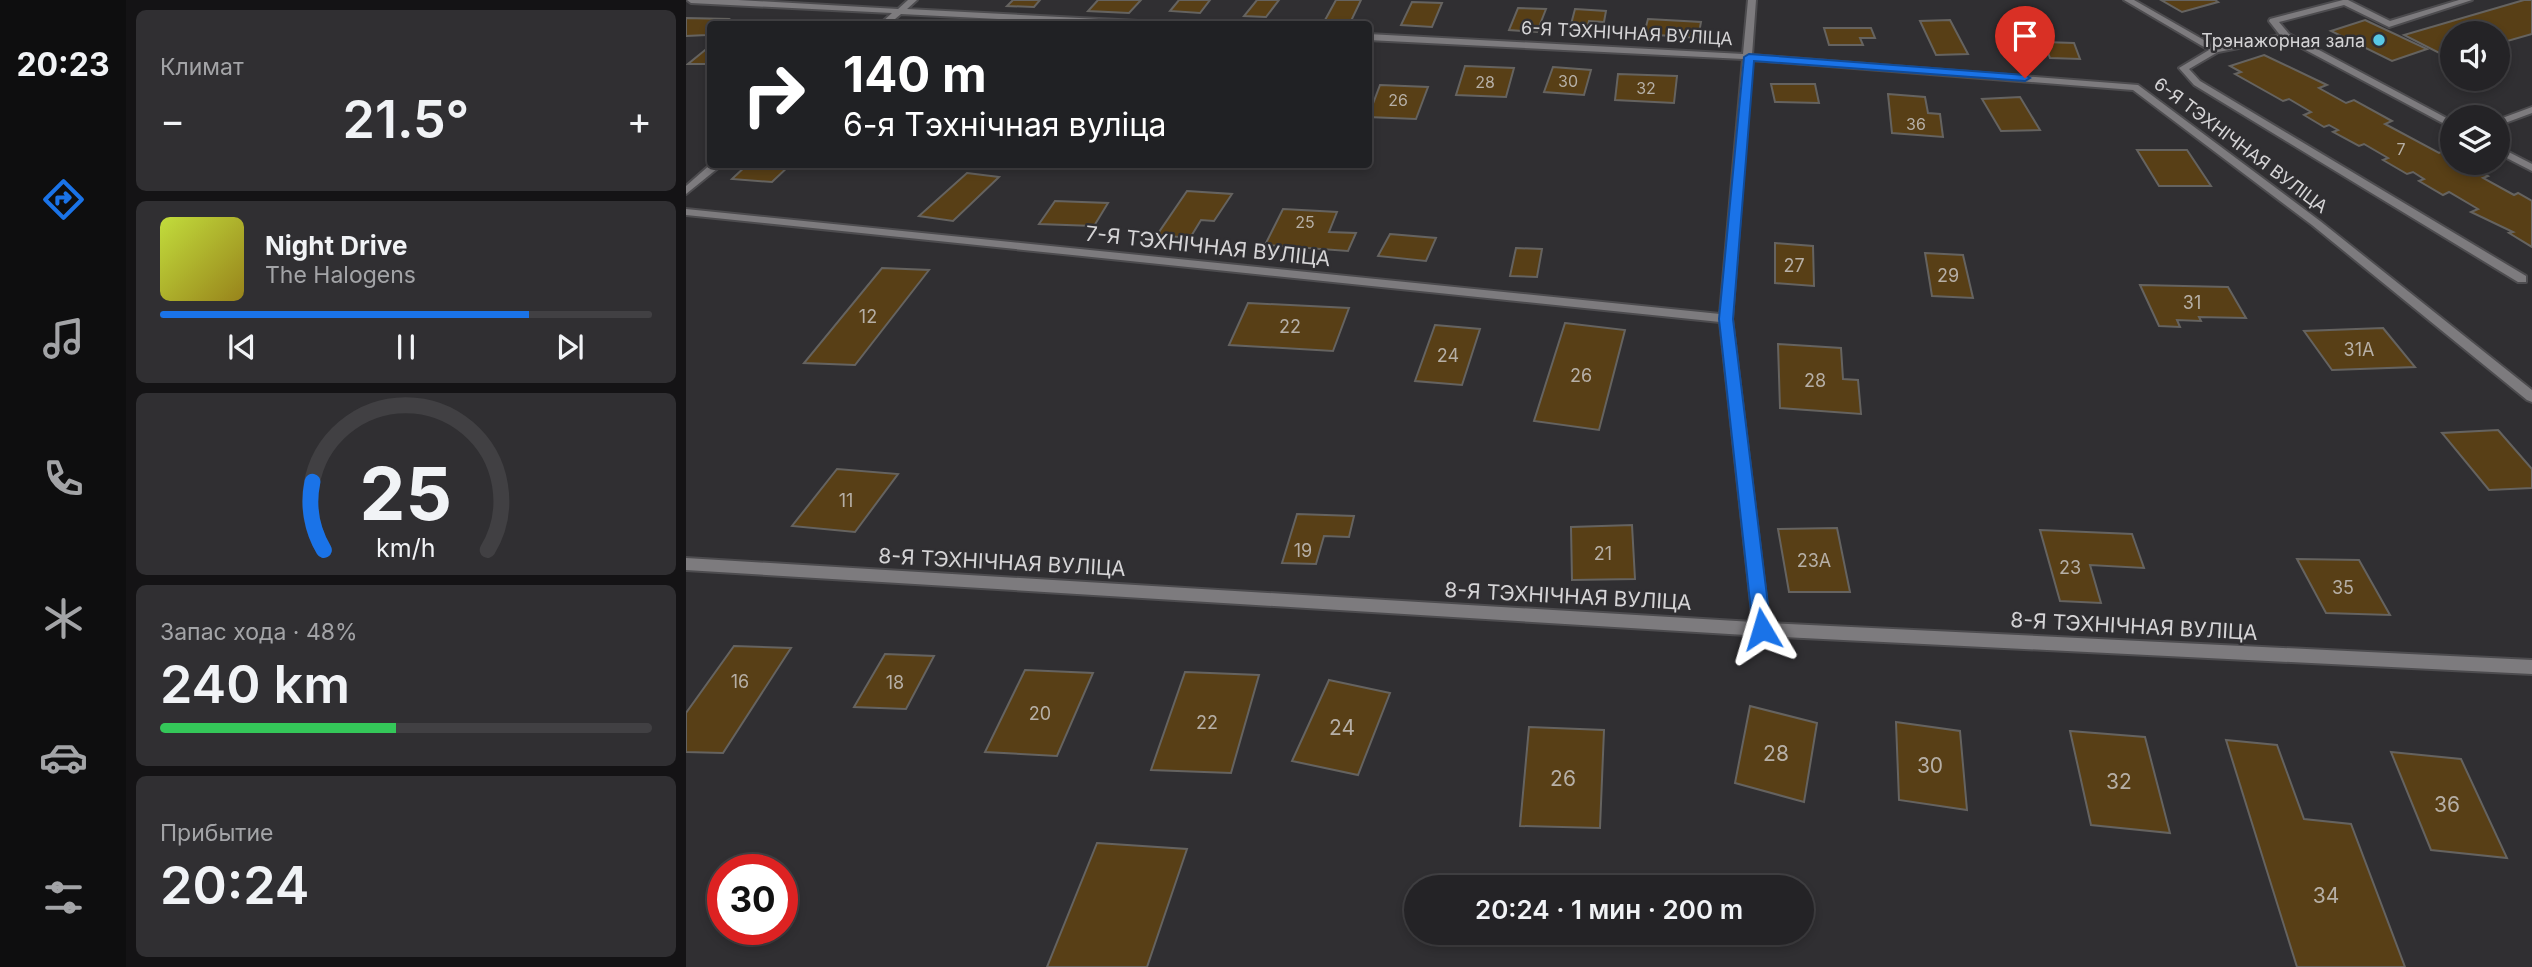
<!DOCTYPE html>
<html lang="ru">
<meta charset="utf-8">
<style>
body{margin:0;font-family:Inter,sans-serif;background:#302f32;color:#f1f3f6;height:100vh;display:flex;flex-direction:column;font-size:26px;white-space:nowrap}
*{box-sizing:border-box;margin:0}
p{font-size:23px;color:#a3a4a7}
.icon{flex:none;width:38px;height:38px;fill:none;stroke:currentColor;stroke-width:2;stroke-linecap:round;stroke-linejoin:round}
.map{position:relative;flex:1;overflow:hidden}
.side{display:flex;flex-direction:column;gap:10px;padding:10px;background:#141315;width:560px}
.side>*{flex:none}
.top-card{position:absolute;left:21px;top:21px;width:665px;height:147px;border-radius:7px;box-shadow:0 4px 10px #0003,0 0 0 2px #414043;background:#202124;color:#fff;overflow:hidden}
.tools{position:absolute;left:1754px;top:21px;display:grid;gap:14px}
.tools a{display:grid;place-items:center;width:70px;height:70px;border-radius:50%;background:#242326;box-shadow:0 4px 10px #0003,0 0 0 2px #414043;font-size:35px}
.speed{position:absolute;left:21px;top:854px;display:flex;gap:14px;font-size:35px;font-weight:700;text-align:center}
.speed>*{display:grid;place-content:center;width:91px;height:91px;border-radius:50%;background:#242326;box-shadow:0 4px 10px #0003,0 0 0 2px #414043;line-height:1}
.speed .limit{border:10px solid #d22;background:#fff;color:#111}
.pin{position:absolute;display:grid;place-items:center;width:60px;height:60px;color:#fff;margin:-72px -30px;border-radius:50% 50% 50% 0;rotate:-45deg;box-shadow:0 0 7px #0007}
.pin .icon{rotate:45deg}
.me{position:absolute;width:77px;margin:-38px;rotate:353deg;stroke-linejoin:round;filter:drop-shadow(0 0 5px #0008)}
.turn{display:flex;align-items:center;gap:24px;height:147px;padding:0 21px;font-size:32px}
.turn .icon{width:91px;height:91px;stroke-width:2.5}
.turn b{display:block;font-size:49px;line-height:60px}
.big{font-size:52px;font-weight:600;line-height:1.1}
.side .tile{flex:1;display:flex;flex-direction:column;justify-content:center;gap:10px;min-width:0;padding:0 24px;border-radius:10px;background:#302f32}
.side .dial{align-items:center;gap:0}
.dial svg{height:182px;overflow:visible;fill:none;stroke:#414043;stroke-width:7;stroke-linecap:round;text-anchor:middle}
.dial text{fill:#f1f3f6;stroke:none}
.song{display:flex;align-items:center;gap:21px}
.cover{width:84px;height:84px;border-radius:10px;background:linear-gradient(135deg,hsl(70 70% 55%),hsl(50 70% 35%))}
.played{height:7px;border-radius:4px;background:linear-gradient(90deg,#1a73e8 75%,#414043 75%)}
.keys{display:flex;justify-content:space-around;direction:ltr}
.heat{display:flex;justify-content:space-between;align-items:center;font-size:38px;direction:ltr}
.charge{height:10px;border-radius:5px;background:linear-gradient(90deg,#34c759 48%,#414043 0)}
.trip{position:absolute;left:718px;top:875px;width:410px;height:70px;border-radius:35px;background:#242326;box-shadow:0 4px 10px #0003,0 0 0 2px #414043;font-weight:600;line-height:70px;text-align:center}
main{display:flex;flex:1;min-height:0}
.tab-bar{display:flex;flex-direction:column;width:126px;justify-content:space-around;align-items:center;background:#0e0e0f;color:#a3a4a7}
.tab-bar .icon{width:49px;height:49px}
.tab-bar .selected{color:#1a73e8}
.tab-bar b{font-size:32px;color:#f1f3f6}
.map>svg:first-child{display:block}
.building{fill:#583f16;stroke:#656360;stroke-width:2}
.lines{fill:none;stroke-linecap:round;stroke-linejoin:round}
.lane-casing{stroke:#4d4c4f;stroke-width:4}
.street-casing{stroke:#4d4c4f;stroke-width:4}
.lane{fill:#7d7b7e;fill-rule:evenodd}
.street{fill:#7d7b7e;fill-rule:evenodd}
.route{fill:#1a73e8;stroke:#114b97;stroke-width:2}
.poi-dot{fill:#59c8e5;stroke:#302f32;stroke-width:2.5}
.labels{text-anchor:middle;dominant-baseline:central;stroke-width:5;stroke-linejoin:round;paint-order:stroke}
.far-number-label{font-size:16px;fill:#b6afa6}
.far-street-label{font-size:18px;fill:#d5d4d6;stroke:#302f32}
.far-poi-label{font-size:18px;fill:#d5d4d6;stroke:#302f32;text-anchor:end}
.number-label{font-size:18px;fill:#b6afa6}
.street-label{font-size:21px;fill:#d5d4d6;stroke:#302f32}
.near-number-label{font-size:21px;fill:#b6afa6}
</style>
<main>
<nav class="tab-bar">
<b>20:23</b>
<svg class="icon selected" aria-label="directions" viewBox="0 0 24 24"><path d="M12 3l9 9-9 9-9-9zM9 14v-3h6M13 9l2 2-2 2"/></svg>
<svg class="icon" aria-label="music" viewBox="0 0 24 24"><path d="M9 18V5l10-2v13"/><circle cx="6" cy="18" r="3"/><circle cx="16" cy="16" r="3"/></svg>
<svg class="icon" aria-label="phone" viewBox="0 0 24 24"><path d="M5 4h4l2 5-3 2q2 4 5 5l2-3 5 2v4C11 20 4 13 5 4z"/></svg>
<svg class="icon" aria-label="climate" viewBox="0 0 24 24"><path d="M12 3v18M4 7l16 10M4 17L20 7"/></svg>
<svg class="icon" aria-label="car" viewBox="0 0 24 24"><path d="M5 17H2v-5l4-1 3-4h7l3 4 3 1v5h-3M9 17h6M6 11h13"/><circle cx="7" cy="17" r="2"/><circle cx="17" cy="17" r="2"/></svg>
<svg class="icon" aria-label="filters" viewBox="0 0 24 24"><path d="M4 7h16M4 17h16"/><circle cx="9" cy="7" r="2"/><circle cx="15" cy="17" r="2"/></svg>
</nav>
<section class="side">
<div class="tile"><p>Климат</p>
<div class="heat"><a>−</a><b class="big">21.5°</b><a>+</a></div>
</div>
<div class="tile">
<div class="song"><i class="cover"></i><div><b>Night Drive</b><p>The Halogens</p></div></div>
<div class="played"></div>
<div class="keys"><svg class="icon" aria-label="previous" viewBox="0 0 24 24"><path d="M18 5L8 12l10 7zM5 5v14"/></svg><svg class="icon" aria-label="pause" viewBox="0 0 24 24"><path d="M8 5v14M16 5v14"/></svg><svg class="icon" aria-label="next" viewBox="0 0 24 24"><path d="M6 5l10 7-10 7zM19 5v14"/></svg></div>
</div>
<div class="tile dial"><svg viewBox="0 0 100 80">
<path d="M14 69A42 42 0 1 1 86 69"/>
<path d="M14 69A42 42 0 0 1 9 39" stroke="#1a73e8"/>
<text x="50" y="56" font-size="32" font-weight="700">25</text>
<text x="50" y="72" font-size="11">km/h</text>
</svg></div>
<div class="tile"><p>Запас хода · 48%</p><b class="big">240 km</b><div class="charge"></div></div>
<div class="tile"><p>Прибытие</p><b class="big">20:24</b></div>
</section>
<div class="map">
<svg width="1846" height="967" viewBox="0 0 1846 967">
<rect width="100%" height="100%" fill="#302f32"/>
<!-- building -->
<g class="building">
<polygon points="327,0 354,0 348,7 321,6"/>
<polygon points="412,0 455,0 443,13 402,11"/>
<polygon points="493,0 524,0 514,13 484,11"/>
<polygon points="571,0 593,0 580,17 558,16"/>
<polygon points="650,0 675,0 665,21 639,20"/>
<polygon points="1475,0 1529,0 1532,2 1496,12"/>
<polygon points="1838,0 1846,0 1846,34 1811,44 1811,33 1766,33 1765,59 1718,35"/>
<polygon points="726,2 756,3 746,27 715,25"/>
<polygon points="832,8 860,9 851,32 823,30"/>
<polygon points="889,9 920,11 918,22 903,21 900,33 883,32"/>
<polygon points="0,18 42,19 35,24 24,24 24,33 21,35 0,36"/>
<polygon points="962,19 1015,22 1012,38 958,34"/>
<polygon points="1264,20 1282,54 1250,55 1234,21"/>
<polygon points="1679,20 1741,49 1706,61 1645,31"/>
<polygon points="1138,28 1185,28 1189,38 1174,38 1177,45 1143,45"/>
<polygon points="1358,42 1388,43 1394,59 1364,58"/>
<polygon points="24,46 24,64 2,64"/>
<polygon points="1578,55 1641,85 1633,88 1660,103 1668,100 1706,121 1699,124 1753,153 1758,151 1766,155 1766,163 1779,163 1802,176 1797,178 1828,195 1832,193 1846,201 1846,247 1823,233 1827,232 1785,212 1792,209 1763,192 1757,195 1733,181 1738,179 1727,172 1721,174 1697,160 1702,158 1678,144 1673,146 1647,132 1652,130 1643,125 1638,127 1618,115 1625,112 1603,99 1597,101 1549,74 1555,72 1544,66"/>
<polygon points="779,66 828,68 820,97 770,95"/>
<polygon points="867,67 905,70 898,95 858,92"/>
<polygon points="932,74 991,76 988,103 929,100"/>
<polygon points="1085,84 1129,84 1133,103 1089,102"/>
<polygon points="694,85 742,87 730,119 682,117"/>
<polygon points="1202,94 1239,97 1242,113 1254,114 1257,137 1206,133"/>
<polygon points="1334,97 1354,130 1315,131 1296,99"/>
<polygon points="1451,150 1501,150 1525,186 1473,186"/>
<polygon points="62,164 105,164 86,182 46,179"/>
<polygon points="281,173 313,177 267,221 233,216"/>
<polygon points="501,191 546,194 528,221 515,220 504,238 471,235"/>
<polygon points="369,201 422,203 408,226 353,224"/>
<polygon points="597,209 651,212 643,232 670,233 662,251 579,245"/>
<polygon points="704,234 750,238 740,261 692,256"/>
<polygon points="1089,243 1127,246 1128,286 1089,283"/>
<polygon points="830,248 856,249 851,277 824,276"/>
<polygon points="1239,253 1277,255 1287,298 1246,296"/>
<polygon points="196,268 243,270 169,365 118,363"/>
<polygon points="1454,285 1542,287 1560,318 1513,317 1515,321 1491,320 1494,327 1473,326"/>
<polygon points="562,303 663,308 647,351 543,345"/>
<polygon points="879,323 939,330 913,430 848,421"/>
<polygon points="749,325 794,329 776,385 729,381"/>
<polygon points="1697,328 1729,367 1646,370 1618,331"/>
<polygon points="1092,344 1155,348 1157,379 1172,380 1175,414 1094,408"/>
<polygon points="1812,430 1846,469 1846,488 1803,490 1756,433"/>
<polygon points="151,469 212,474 169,532 106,526"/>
<polygon points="611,514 668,516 663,537 638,536 630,564 596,563"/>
<polygon points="946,525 949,579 886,580 885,527"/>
<polygon points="1151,528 1164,592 1103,592 1092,529"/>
<polygon points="1354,530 1446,534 1458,568 1404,565 1415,603 1374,601"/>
<polygon points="1611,559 1673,560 1704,615 1640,613"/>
<polygon points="48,646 105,648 37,753 0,752 0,713"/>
<polygon points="199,654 248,656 220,709 168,707"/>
<polygon points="339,670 407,673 371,756 299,752"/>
<polygon points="499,672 573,675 545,773 465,770"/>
<polygon points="643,680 704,693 672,775 606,761"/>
<polygon points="1064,706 1131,723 1118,802 1049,783"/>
<polygon points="1210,722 1274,731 1281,810 1213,800"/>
<polygon points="843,727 918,730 914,828 834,826"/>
<polygon points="1384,731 1459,737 1484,833 1405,825"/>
<polygon points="1540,740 1591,745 1618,819 1665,824 1719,967 1611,967"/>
<polygon points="1705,752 1775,759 1821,858 1745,850"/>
<polygon points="411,843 501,849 461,967 361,967"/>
</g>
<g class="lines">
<defs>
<g id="lane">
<polygon points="1438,0 1448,0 1530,47 1594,35 1583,21 1584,19 1657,0 1662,0 1704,21 1773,0 1786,0 1703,27 1658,5 1593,22 1603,34 1766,121 1766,128 1599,39 1532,52 1503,69 1514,81 1840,276 1840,282 1832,282 1508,85 1493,68 1523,50"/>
<polygon points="1846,107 1846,113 1811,126 1811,120"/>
<polygon points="1811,146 1846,164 1846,171 1811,153"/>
</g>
<g id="street">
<polygon points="1,0 52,0 212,9 222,0 231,0 221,9 452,21 456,24 413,24 215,14 203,24 194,24 206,13 5,3"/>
<polygon points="1062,0 1070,0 1066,55 1452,85 1634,221 1846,390 1846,402 1841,400 1626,225 1447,90 1066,60 1046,319 1083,623 1846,660 1846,674 1076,636 0,570 0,558 1067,622 1034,322 0,215 0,209 1034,314 1057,59 682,40 682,34 1057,54"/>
<polygon points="25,164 37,164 0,194 0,186"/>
</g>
</defs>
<!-- lane casing -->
<use href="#lane" class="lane-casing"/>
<!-- street casing -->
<use href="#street" class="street-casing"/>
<!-- lane -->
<use href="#lane" class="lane"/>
<!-- street -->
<use href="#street" class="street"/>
</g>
<!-- route -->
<polygon class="route" points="1063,54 1339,75 1344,78 1339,81 1068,61 1047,319 1085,629 1082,635 1076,637 1070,635 1067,629 1033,319 1058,57"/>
<!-- markers -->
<circle class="poi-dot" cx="1693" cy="40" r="7"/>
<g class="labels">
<!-- far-number labels -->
<g class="far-number-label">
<text x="882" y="81">30</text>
<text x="799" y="82">28</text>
<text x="960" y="88">32</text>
<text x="712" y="100">26</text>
<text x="1230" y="124">36</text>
<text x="1715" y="149">7</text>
<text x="619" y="222">25</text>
</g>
<!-- far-street labels -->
<g class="far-street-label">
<text transform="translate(941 33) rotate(3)">6-Я ТЭХНІЧНАЯ ВУЛІЦА</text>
<text transform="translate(1555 145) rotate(37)">6-Я ТЭХНІЧНАЯ ВУЛІЦА</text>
</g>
<!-- far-poi labels -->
<g class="far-poi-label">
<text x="1679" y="40">Трэнажорная зала</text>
</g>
<!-- number labels -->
<g class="number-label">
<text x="1108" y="265">27</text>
<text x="1262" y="275">29</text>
<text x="1506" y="302">31</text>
<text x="182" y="316">12</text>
<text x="604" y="326">22</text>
<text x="1673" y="349">31А</text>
<text x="762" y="355">24</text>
<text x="895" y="375">26</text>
<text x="1129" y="380">28</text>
<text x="160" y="500">11</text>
<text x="617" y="550">19</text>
<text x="917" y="553">21</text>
<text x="1128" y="560">23А</text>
<text x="1384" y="567">23</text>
<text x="1657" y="587">35</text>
<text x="54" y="681">16</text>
<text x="209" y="682">18</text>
<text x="354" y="713">20</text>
<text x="521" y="722">22</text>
</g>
<!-- street labels -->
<g class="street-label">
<text transform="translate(522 246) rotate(6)">7-Я ТЭХНІЧНАЯ ВУЛІЦА</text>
<text transform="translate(316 562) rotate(3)">8-Я ТЭХНІЧНАЯ ВУЛІЦА</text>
<text transform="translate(882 596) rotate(3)">8-Я ТЭХНІЧНАЯ ВУЛІЦА</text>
<text transform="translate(1448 626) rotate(3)">8-Я ТЭХНІЧНАЯ ВУЛІЦА</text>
</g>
<!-- near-number labels -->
<g class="near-number-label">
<text x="656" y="727">24</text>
<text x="1090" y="753">28</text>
<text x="1244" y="765">30</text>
<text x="877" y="778">26</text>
<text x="1433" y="781">32</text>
<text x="1761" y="804">36</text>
<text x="1640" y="895">34</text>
</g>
</g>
</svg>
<div class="tools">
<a><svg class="icon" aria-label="sound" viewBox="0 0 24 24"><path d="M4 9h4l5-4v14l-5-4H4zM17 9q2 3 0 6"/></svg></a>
<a><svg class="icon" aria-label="layers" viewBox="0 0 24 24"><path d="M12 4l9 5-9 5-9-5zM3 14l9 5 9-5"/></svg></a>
</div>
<div class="speed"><div class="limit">30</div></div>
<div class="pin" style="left:1339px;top:78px;background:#d93025"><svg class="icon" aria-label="arrive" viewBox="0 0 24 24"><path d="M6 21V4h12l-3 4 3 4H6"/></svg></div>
<svg class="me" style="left:1076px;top:629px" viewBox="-20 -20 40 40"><path d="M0-17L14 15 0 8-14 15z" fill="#1a73e8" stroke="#fff" stroke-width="4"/></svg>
<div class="trip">20:24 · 1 мин · 200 m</div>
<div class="top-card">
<div class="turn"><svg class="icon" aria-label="right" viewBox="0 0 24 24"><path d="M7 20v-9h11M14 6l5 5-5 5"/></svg><div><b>140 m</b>6-я Тэхнічная вуліца</div></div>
</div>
</div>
</main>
